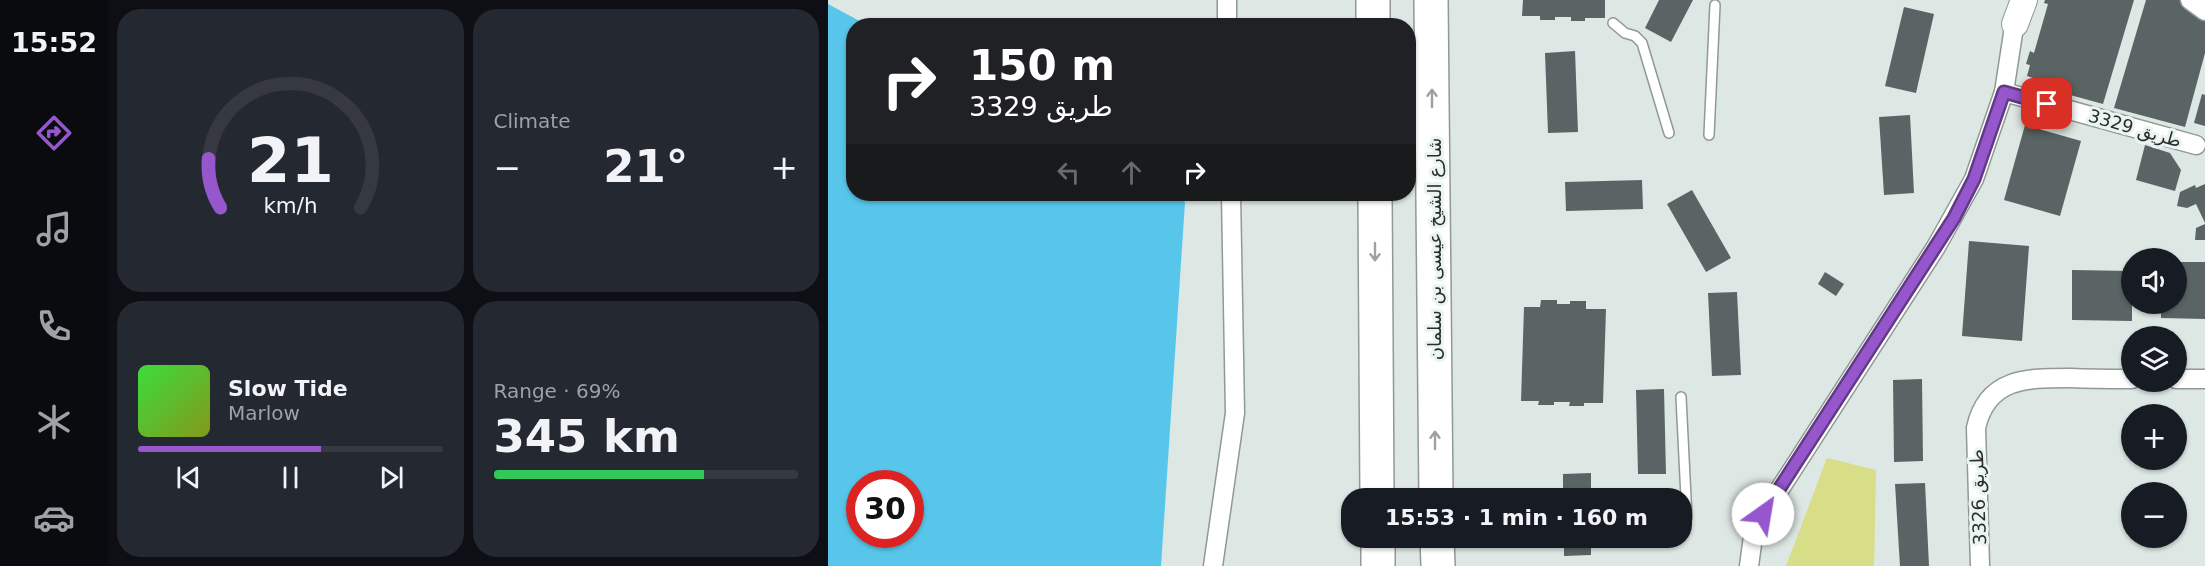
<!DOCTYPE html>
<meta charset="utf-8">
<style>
body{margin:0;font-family:"DejaVu Sans",Cairo,sans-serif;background:#242831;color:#f1f3f6;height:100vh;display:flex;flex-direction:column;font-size:22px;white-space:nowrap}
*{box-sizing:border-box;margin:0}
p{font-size:20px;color:#9ea1a6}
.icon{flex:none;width:33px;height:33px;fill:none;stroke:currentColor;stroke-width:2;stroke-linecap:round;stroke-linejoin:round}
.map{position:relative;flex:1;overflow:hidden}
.panel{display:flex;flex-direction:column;gap:9px;padding:9px;background:#0d0f14;width:720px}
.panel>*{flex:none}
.banner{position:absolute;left:18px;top:18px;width:570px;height:183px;border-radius:24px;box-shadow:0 2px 4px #0004;background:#202124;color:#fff;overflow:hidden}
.controls{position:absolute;left:1293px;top:248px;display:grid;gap:12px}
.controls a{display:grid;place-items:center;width:66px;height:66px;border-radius:50%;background:#171b24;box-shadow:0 2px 4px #0004;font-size:30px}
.speed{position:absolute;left:18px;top:470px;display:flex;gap:12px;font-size:30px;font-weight:700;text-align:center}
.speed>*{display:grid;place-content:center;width:78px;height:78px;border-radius:50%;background:#171b24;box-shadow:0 2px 4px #0004;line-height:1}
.speed .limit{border:9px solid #d22;background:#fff;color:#111}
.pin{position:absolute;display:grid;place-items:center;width:51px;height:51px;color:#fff;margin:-26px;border-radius:12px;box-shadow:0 3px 9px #0006}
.me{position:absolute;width:66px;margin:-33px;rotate:32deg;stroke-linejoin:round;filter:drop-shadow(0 0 4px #0008)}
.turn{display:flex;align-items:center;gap:21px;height:126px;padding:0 24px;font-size:27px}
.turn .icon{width:78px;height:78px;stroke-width:2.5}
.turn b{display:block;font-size:42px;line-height:51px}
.lanes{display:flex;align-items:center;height:57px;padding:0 24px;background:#0003;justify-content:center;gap:30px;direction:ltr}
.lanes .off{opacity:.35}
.big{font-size:45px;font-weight:700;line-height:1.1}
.panel .tile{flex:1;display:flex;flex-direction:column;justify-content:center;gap:9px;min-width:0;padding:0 21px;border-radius:24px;background:#242831}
.panel .dial{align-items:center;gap:0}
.dial svg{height:156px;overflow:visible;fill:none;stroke:#363941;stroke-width:7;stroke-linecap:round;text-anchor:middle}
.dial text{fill:#f1f3f6;stroke:none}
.song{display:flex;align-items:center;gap:18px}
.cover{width:72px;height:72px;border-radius:9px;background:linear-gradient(135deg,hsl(120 70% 55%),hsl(70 70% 35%))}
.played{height:6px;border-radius:3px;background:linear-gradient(90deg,#9657cd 60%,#363941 60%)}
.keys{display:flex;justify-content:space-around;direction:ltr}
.heat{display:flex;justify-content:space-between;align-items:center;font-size:33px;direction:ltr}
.charge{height:9px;border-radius:4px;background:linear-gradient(90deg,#34c759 69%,#363941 0)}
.panel .tiles{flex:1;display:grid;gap:9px;grid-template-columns:repeat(2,1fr)}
.trip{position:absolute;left:513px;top:488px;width:351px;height:60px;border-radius:24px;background:#171b24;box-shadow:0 2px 4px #0004;font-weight:700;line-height:60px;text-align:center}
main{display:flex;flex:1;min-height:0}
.menu{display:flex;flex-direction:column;width:108px;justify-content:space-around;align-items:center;background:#090b0e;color:#9ea1a6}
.menu .icon{width:42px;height:42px}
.menu .selected{color:#9657cd}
.menu b{font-size:27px;color:#f1f3f6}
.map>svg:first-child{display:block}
.green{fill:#d8dd88}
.water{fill:#57c6ea;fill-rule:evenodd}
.building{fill:#5b6464}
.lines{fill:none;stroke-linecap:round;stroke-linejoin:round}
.lane-casing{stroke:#909994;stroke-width:12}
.street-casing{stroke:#909994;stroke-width:21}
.secondary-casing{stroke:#909994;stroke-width:28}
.highway-casing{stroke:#909994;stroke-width:36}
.lane{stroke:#fff;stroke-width:9}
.street{stroke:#fff;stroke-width:18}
.secondary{stroke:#fff;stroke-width:26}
.highway{stroke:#fff;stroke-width:33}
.oneway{stroke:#9fa0a0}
.route-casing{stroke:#623985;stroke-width:15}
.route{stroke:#9657cd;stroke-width:10}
.labels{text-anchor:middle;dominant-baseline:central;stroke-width:6;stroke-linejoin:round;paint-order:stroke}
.street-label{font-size:18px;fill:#2a2d2c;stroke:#eaf4f0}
</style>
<main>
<nav class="menu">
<b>15:52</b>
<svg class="icon selected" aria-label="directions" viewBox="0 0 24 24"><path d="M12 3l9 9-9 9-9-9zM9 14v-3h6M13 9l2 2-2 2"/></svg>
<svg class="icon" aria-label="music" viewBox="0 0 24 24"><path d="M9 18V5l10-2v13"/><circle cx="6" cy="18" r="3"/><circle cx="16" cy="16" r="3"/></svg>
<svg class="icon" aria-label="phone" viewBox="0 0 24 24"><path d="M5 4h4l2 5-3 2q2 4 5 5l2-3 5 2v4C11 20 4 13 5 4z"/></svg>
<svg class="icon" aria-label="climate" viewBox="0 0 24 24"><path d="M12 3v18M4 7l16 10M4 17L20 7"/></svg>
<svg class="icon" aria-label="car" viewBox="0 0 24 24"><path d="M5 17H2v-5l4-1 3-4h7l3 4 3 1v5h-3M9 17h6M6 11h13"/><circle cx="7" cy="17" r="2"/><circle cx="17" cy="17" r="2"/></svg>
</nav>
<section class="panel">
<div class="tiles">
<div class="tile dial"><svg viewBox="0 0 100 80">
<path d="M14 69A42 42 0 1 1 86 69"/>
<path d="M14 69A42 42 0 0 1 8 44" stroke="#9657cd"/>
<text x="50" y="56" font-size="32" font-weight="700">21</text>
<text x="50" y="72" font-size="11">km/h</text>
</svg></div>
<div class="tile"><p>Climate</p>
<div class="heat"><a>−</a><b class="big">21°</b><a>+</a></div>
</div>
<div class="tile">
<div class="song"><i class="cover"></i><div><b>Slow Tide</b><p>Marlow</p></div></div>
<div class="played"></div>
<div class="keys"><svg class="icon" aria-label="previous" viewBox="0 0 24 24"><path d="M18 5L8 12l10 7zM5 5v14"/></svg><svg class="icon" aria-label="pause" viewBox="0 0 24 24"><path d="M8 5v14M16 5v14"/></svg><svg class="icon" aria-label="next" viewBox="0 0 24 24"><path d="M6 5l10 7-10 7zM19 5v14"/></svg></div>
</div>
<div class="tile"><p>Range · 69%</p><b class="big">345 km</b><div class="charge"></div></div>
</div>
</section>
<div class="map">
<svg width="1377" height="566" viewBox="0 0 1377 566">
<rect width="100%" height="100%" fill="#dde7e3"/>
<!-- green -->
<polygon class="green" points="999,458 1048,470 1046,566 958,566"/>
<!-- water -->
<path class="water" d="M0,4L39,25L26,26V194H343L357,202L333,566H0ZM32,483H82V534H32Z"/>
<!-- building -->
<g class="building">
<polygon points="695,0 777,0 777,18 757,18 757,21 743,21 743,17 727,17 727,20 712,20 712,16 694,16"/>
<polygon points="831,0 865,0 843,42 817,28"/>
<polygon points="1217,0 1306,0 1275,104 1213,87 1211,89 1203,80 1205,78 1199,76 1202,65 1198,64 1202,51 1206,53 1220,4 1216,3"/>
<polygon points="1318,0 1352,0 1377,20 1377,53 1357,127 1286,108"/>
<polygon points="1076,7 1106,14 1088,93 1057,86"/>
<polygon points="747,51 750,132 720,133 717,53"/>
<polygon points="1374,94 1377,95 1377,126 1366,123"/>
<polygon points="1082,115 1086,193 1056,195 1051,117"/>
<polygon points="1197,125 1253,141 1232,216 1176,200"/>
<polygon points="1317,145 1342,153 1353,170 1347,191 1308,180"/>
<polygon points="814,180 815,209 738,211 737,182"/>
<polygon points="1377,184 1377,223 1368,204 1359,208 1349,206 1352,192 1367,185 1368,188"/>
<polygon points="864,190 903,258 878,272 839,204"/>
<polygon points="1377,224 1377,240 1367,240 1368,228"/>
<polygon points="1141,241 1201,246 1194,341 1134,336"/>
<polygon points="1348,262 1377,262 1377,319 1333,318 1333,303 1348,303"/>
<polygon points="1244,270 1304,271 1304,321 1244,320"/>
<polygon points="997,272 1016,284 1008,296 990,284"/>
<polygon points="909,292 913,375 884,376 880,293"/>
<polygon points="713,300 729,300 729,304 742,304 742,301 758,301 758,309 778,309 775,403 756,403 756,406 741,406 742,402 726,402 726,405 710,405 711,401 693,401 696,307 712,307"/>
<polygon points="1094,379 1095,461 1066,462 1065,380"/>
<polygon points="836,389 838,474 810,474 808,390"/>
<polygon points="763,473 763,498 735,498 735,474"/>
<polygon points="1097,483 1101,566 1072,566 1067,484"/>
<polygon points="736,537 763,537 763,555 736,556"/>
</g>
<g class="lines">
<defs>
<g id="lane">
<polyline points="785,23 797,33 807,36 814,43 841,133"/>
<polyline points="881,135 887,5"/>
<polyline points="853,397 859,518"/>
</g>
<g id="street">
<polyline points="399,0 399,26"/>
<polyline points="1362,0 1377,11"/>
<polyline points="1176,92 1368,145"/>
<polyline points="1348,379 1377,379"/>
<polyline points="385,566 407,413 403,194"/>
<polyline points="921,566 926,529 1108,247 1146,179 1176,92 1188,14"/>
<path d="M1152,566L1148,428C1159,377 1200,378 1243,378C1263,379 1283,379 1304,379"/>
</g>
<polyline id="secondary" points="1187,24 1196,0"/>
<g id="highway">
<polyline points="545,0 545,26"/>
<polyline points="603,0 608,498"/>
<polyline points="547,194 549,498"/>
<polyline points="550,537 550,566"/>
<polyline points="609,537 610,566"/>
</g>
</defs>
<!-- lane casing -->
<use href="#lane" class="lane-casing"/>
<!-- street casing -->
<use href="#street" class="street-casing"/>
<!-- secondary casing -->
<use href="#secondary" class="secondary-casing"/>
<!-- highway casing -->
<use href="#highway" class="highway-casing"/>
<!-- lane -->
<use href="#lane" class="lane"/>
<!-- street -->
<use href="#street" class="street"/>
<!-- secondary -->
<use href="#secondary" class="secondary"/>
<!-- highway -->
<use href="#highway" class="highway"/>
</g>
<!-- one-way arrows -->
<defs><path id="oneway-shaft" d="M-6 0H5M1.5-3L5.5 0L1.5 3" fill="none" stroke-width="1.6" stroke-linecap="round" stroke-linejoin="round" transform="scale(1.5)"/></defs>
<g class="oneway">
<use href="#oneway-shaft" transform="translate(604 98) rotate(-90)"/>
<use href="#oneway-shaft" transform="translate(547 252) rotate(90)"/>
<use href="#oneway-shaft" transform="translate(607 440) rotate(-90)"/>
</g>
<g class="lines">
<defs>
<polyline id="route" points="935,514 1126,218 1146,179 1176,92 1219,104"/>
</defs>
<!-- route casing -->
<use href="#route" class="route-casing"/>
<!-- route -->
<use href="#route" class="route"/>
</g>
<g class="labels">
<!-- street labels -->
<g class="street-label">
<text transform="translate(1307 128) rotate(16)">طريق 3329</text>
<text transform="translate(606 249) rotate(-90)">شارع الشيخ عيسى بن سلمان</text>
<text transform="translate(1150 497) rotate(-92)">طريق 3326</text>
</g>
</g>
</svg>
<div class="controls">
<a><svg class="icon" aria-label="sound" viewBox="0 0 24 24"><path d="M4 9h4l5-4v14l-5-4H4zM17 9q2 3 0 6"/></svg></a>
<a><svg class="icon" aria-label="layers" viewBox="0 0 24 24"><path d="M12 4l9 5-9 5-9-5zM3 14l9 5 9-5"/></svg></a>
<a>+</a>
<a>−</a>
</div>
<div class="speed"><div class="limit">30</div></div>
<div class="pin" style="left:1219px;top:104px;background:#d93025"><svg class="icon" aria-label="arrive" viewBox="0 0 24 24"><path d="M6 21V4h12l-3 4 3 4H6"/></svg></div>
<svg class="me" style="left:935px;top:514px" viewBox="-20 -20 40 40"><circle r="19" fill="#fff"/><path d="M0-13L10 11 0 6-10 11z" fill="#9657cd"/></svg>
<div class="trip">15:53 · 1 min · 160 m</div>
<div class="banner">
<div class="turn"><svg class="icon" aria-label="right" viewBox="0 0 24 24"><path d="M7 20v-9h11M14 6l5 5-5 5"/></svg><div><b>150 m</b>طريق 3329</div></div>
<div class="lanes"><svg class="icon off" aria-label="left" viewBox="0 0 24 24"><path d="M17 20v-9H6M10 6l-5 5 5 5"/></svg><svg class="icon off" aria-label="ahead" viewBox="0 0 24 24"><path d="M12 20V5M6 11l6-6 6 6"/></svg><svg class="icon" aria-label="right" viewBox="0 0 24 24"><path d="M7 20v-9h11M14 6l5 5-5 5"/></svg></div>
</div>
</div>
</main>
